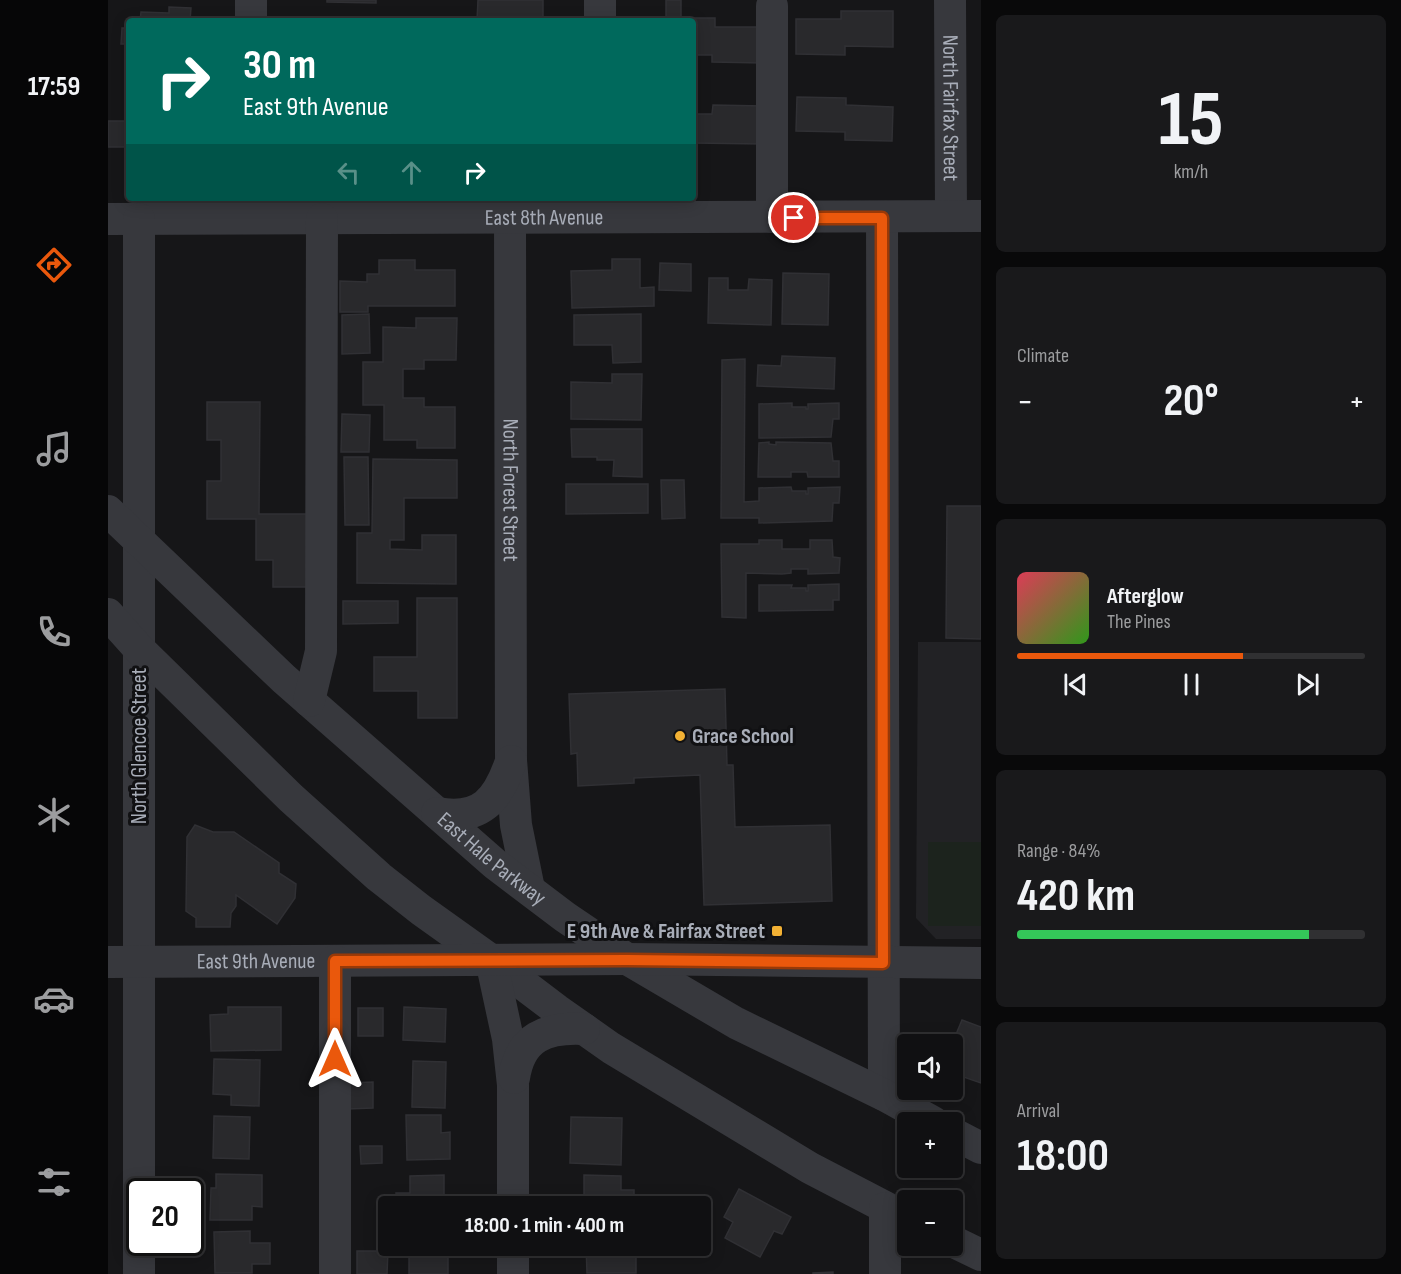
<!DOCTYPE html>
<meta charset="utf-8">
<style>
body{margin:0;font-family:"Sofia Sans Condensed",sans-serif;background:#19191b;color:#f1f3f6;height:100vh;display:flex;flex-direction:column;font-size:22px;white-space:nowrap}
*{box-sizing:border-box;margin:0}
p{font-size:20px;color:#9c9d9f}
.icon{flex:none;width:33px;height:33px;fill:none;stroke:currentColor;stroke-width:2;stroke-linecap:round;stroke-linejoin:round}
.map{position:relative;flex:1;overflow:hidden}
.panel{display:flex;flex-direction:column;gap:15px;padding:15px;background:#09090a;width:420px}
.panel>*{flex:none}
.hud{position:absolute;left:18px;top:18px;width:570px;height:183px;border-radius:6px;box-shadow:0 3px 15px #0003,0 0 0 2px #303032;background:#00695c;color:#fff;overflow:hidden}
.buttons{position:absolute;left:789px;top:1034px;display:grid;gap:12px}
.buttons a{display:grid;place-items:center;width:66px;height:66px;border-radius:6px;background:#101012;box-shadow:0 3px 15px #0003,0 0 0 2px #303032;font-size:30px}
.speed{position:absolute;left:18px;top:1178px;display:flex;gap:12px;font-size:30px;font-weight:700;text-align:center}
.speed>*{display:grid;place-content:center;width:78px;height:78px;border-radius:50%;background:#101012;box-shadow:0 3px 15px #0003,0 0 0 2px #303032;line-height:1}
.speed .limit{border:3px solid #111;border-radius:9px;background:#fff;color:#111}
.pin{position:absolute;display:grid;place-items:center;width:51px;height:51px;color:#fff;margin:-26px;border:3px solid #fff;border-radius:50%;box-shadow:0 2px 6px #0007}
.me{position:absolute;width:66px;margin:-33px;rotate:0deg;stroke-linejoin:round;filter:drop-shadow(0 0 4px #0008)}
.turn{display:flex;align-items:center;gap:21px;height:126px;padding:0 18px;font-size:27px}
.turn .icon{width:78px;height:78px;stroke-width:2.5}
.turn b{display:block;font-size:42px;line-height:51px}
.lanes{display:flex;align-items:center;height:57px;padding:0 18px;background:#0003;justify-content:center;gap:30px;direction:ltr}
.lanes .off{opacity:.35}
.big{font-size:45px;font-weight:700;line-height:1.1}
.panel .widget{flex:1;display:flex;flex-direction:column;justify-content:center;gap:9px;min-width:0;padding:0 21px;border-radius:9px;background:#19191b}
.panel .dial{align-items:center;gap:0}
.dial b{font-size:78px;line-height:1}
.song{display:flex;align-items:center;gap:18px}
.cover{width:72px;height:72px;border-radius:9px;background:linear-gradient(135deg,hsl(350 70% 55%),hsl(110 70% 35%))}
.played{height:6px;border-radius:3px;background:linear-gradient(90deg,#ea580c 65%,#303032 65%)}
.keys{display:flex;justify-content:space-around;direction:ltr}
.heat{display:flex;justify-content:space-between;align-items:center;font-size:33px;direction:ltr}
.charge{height:9px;border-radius:4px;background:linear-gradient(90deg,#34c759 84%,#303032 0)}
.trip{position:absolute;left:270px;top:1196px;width:333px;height:60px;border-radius:6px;background:#101012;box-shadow:0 3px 15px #0003,0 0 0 2px #303032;font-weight:700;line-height:60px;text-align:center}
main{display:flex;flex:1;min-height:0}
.menu{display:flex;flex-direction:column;width:108px;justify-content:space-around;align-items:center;background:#060607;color:#9c9d9f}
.menu .icon{width:42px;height:42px}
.menu .active{color:#ea580c}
.menu b{font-size:27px;color:#f1f3f6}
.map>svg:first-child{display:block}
.built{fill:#222225}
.green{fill:#1c231d}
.building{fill:#29292c;stroke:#303034;stroke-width:1.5}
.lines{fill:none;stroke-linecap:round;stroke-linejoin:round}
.minor{stroke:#37383d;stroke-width:32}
.route-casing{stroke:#983908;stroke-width:15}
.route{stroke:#ea580c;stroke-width:10}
.poi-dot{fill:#f2b134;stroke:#111113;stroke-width:2}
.labels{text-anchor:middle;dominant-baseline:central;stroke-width:6;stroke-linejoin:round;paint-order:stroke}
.street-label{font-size:22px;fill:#a8adb8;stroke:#111113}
.poi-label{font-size:22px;font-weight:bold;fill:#a8adb8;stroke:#111113;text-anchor:start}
</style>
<main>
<nav class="menu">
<b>17:59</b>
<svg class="icon active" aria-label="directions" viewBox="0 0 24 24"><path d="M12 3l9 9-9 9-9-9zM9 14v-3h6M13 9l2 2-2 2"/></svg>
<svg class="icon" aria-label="music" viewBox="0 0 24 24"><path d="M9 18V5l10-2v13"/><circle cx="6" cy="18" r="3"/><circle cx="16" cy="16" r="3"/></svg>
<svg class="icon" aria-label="phone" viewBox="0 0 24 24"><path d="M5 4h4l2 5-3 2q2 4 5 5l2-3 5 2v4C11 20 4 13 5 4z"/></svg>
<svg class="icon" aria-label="climate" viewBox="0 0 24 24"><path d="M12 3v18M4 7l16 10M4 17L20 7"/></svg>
<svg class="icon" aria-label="car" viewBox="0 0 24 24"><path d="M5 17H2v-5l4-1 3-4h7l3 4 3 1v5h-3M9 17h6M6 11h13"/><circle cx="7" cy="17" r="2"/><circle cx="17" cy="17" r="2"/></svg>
<svg class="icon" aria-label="filters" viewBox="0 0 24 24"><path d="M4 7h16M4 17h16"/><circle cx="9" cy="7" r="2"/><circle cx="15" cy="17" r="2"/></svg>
</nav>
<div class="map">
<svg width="873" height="1274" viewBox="0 0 873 1274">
<rect width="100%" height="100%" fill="#161618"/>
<!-- built -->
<polygon class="built" points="810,642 873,642 873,939 828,939 808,918"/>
<!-- green -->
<rect class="green" x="820" y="842" width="53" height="84"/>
<!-- building -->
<g class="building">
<polygon points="219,0 268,0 268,3 219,2"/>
<polygon points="370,0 435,0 435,21 369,21"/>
<polygon points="558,0 573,0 573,18 607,18 607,27 655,27 654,63 604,62 604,55 585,55 585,21 558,21"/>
<polygon points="61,7 83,8 82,21 32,21 33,12 61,13"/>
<polygon points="733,11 785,11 785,47 737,46 737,55 688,54 688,19 733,19"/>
<polygon points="14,28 21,28 21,44 13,44"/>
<polygon points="689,97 738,98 738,105 785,107 784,141 737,140 737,132 688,131"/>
<polygon points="605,105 656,106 655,144 585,143 585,114 604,114"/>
<rect x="0" y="121" width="21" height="26"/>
<polygon points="504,259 532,259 532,288 546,287 546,306 464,308 463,271 504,270"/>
<polygon points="271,260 307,260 307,270 347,270 347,306 260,306 260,312 232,312 232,281 259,282 259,274 271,274"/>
<polygon points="552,263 583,264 583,291 551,290"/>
<polygon points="675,273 721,274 720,325 674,324"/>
<polygon points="601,278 620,278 620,290 640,290 641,279 664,280 663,325 600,323"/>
<polygon points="261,314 262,353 234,354 234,315"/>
<polygon points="533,314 533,362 505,363 504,345 466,345 466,315"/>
<polygon points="308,318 349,318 348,360 316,360 316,369 295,369 295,398 316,398 316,407 347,407 347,448 309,448 309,440 276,440 276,405 255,405 255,362 275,362 275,327 308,328"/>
<polygon points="674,356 727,358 726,389 649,386 650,365 673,366"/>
<polygon points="637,359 636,502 651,501 651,488 683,487 684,491 698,491 698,494 700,494 700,488 732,487 731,503 725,503 724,521 651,523 651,518 613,518 614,360"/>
<polygon points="504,374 534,374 533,420 463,419 463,382 504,383"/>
<polygon points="99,402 152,402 151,514 210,514 210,587 165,587 165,560 148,560 148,519 99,519 99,481 113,481 113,440 99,440"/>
<polygon points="684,403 684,407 698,407 698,409 700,409 700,404 731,403 731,419 725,419 723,437 651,438 651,404"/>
<polygon points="234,414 262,415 261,452 233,452"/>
<polygon points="463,429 534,429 534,477 505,476 506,460 489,460 489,457 464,457"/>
<polygon points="661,442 661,444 668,445 668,442 723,443 725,461 731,461 731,477 700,477 699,472 683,472 683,477 650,477 651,443"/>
<polygon points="236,457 260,457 261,525 237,525"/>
<polygon points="265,459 349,460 349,498 296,498 296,540 282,540 282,549 314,550 314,535 348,535 348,584 249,583 249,533 264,533"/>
<polygon points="553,480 576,480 577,518 554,519"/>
<polygon points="458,484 540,484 540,513 458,514"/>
<polygon points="839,506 873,506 873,639 838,638"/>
<polygon points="651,540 674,540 674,549 702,549 702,540 724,540 725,557 732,558 731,573 700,574 700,569 683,569 683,573 674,574 638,573 638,618 614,617 613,544 651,544"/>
<polygon points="731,584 731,600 725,600 725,610 651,611 651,585 684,585 683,588 698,588 698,591 700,591 700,585"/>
<polygon points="309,598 349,598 349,718 310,718 310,691 266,691 266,657 309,657"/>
<polygon points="235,601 290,601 290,623 235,624"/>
<polygon points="617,689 619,765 625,765 627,827 722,825 724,901 596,905 592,775 526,778 526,783 470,786 469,753 463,754 461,694"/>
<polygon points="87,825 105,832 126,832 171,863 171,873 188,884 187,898 169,924 128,895 128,906 123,913 122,927 88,927 88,918 78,911 79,837"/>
<polygon points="120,1007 173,1007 173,1050 103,1051 102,1015 120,1014"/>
<polygon points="296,1007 338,1009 337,1042 295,1040"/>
<rect x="250" y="1008" width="25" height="28"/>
<polygon points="854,1020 873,1027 873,1083 844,1073 844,1044"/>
<polygon points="106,1059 152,1060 151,1106 123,1105 123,1095 105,1094"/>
<polygon points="305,1061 338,1062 337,1108 304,1107"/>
<polygon points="265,1082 265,1108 239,1109 238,1083"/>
<polygon points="298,1115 333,1115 333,1133 342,1132 342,1159 299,1160"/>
<polygon points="106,1116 142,1117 141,1159 105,1158"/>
<polygon points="463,1117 514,1118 513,1165 462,1163"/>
<polygon points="252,1146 274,1146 274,1163 253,1164"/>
<polygon points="108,1174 154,1175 154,1207 144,1206 144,1220 102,1220 103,1188 108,1188"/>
<polygon points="336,1175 336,1206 289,1206 288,1193 302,1193 302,1176"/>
<polygon points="476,1175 513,1176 513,1190 526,1190 526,1206 476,1206"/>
<polygon points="631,1189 683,1217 674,1234 666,1231 652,1257 617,1238 625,1222 616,1217"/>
<polygon points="142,1231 142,1243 162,1243 162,1264 144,1264 144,1273 107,1273 106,1232"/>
<rect x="301" y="1245" width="39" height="29"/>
<polygon points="478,1245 528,1247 528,1273 479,1273"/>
<polygon points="249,1251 280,1251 279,1274 249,1274"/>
<polygon points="725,1272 725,1274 705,1274 705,1273"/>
</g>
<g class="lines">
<!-- minor -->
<g class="minor">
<polyline points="143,0 143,21"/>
<polyline points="492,0 492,21"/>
<path id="s1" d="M842,0L843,216"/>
<polyline points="664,6 664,217"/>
<path id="s2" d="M402,218L403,760L408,825L421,889"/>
<polyline points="774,218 776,1095"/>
<path id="s3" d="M0,219L873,216"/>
<polyline points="31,219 31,1274"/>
<path id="s4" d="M0,511L176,679L387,864L457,917L519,959L628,1023L776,1095L825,1122"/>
<polyline points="0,614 31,649 183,798 271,877 313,910 383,960 449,1010 503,1048 702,1168 800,1219"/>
<polyline points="201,701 213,651 214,219"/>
<path d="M329,813C373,821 390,800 403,761"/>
<polyline points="383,960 400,1039 405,1085 405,1206"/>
<path id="s5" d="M0,962L519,959L873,963"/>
<path d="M406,1078C412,1037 438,1027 476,1029"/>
<polyline points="844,1133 873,1148"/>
<polyline points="844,1241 873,1255"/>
<polyline points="405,1245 405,1274"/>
<polyline points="227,1274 227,961"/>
<polyline points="777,1274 777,1208"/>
</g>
</g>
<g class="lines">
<defs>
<polyline id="route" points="227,1059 227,961 519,960 775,963 774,218 686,218"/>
</defs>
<!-- route casing -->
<use href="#route" class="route-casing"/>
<!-- route -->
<use href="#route" class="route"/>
</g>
<!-- markers -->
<g class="poi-dot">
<circle cx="572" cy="736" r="6"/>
<rect x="663" y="925" width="12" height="12" rx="3"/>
</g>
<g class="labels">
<!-- street labels -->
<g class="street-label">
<text stroke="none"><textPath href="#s1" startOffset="108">North Fairfax Street</textPath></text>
<text stroke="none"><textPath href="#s3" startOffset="436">East 8th Avenue</textPath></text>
<text stroke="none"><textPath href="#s2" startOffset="272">North Forest Street</textPath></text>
<text transform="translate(31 746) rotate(-90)">North Glencoe Street</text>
<text stroke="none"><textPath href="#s4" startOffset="518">East Hale Parkway</textPath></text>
<text stroke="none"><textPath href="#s5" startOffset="148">East 9th Avenue</textPath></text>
</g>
<!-- poi labels -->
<g class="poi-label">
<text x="584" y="736">Grace School</text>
<text x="657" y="931" text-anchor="end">E 9th Ave &amp; Fairfax Street</text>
</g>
</g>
</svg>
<div class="buttons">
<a><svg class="icon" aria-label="sound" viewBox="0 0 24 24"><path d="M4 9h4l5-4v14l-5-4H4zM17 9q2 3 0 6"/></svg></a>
<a>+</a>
<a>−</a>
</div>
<div class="speed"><div class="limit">20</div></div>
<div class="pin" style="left:686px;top:218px;background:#d93025"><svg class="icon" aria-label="arrive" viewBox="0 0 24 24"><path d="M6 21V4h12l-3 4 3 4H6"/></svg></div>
<svg class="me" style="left:227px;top:1059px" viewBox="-20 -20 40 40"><path d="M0-17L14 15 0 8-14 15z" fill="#ea580c" stroke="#fff" stroke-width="4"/></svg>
<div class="trip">18:00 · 1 min · 400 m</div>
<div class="hud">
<div class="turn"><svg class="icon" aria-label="right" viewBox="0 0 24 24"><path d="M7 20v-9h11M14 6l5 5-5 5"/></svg><div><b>30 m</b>East 9th Avenue</div></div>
<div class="lanes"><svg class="icon off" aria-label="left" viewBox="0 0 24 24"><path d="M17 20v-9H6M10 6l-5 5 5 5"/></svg><svg class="icon off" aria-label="ahead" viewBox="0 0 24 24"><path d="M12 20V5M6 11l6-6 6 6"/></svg><svg class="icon" aria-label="right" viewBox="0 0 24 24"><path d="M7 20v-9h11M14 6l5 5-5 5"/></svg></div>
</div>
</div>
<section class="panel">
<div class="widget dial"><b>15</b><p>km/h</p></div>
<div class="widget"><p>Climate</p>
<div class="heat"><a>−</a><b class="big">20°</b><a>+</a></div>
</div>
<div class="widget">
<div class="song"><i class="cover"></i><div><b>Afterglow</b><p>The Pines</p></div></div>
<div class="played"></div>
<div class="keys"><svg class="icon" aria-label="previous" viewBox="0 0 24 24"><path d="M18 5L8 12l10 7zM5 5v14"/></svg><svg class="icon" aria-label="pause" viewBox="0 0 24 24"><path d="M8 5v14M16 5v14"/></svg><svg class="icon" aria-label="next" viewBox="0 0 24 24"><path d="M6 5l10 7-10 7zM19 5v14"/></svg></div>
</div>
<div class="widget"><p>Range · 84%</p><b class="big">420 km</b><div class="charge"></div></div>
<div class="widget"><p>Arrival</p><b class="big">18:00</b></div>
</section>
</main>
